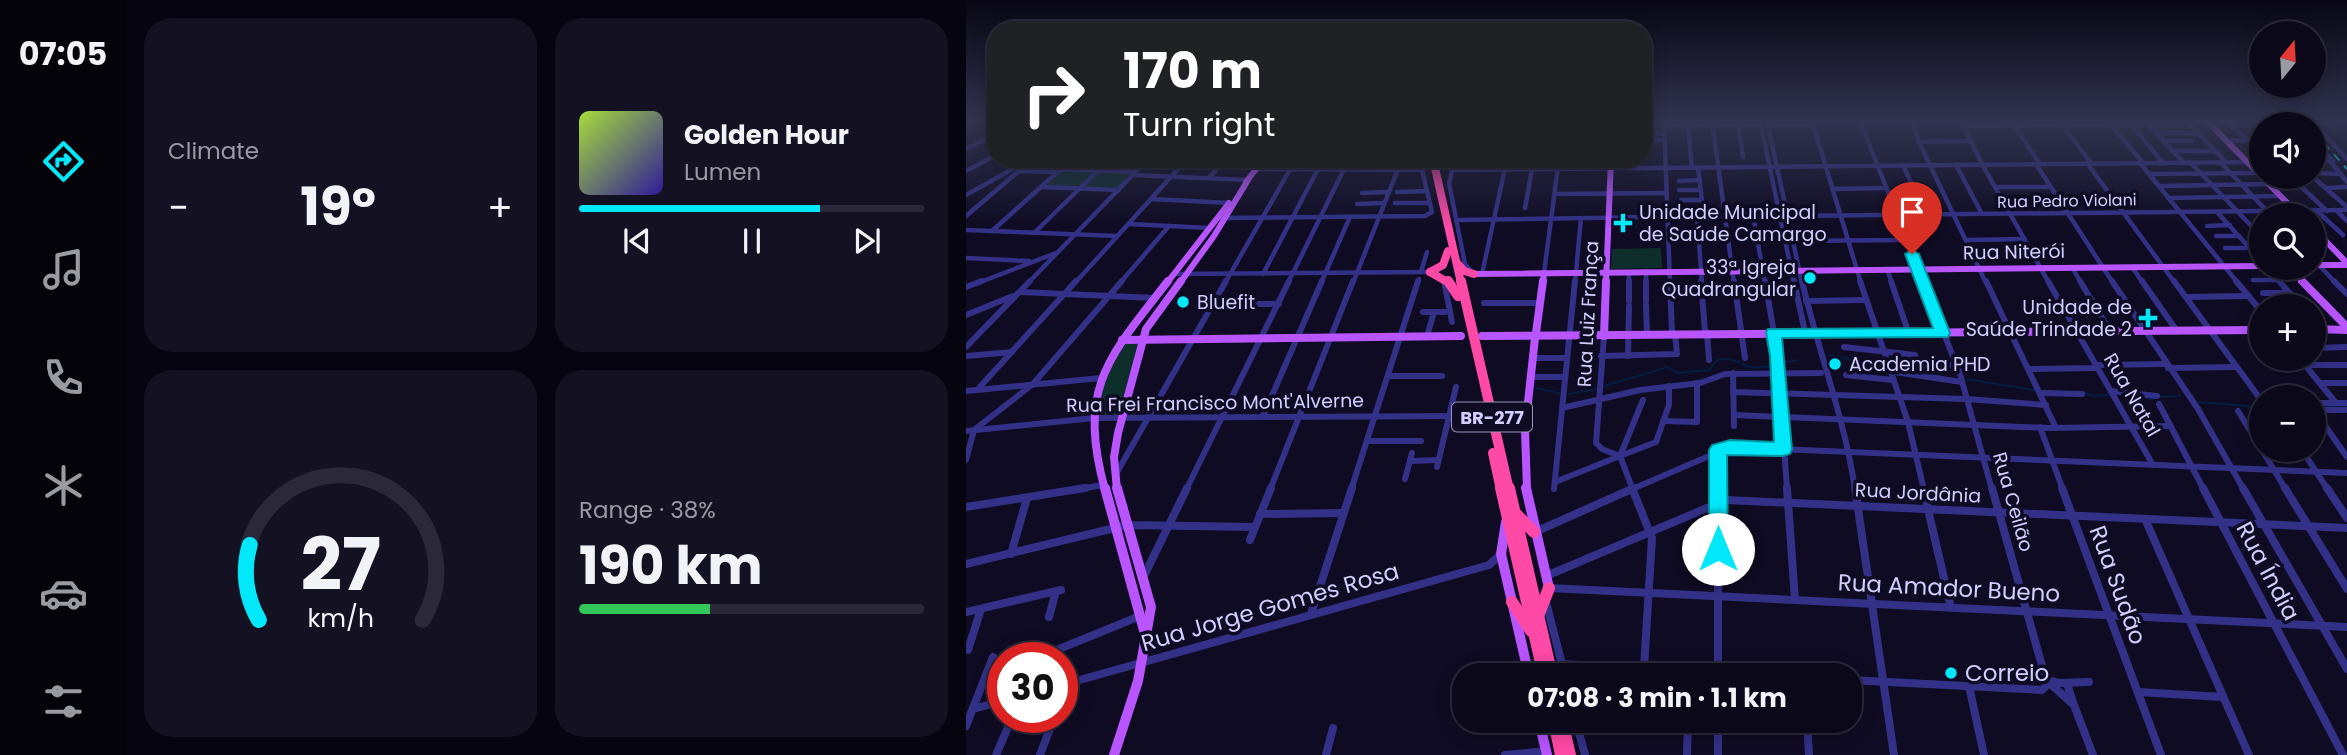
<!DOCTYPE html>
<meta charset="utf-8">
<style>
body{margin:0;font-family:Poppins,sans-serif;background:#141123;color:#f1f3f6;height:100vh;display:flex;flex-direction:column;font-size:26px;white-space:nowrap}
*{box-sizing:border-box;margin:0}
p{font-size:23px;color:#9a9aa2}
.icon{flex:none;width:38px;height:38px;fill:none;stroke:currentColor;stroke-width:2;stroke-linecap:round;stroke-linejoin:round}
.map{position:relative;flex:1;overflow:hidden}
.panel{display:flex;flex-direction:column;gap:18px;padding:18px;background:#06040e;width:840px}
.panel>*{flex:none}
.guide{position:absolute;left:21px;top:21px;width:665px;height:147px;border-radius:28px;box-shadow:0 4px 18px #0003,0 0 0 2px #2b2939;background:#202124;color:#fff;overflow:hidden}
.needle{width:46px;rotate:18deg}
.buttons{position:absolute;left:1283px;top:21px;display:grid;gap:14px}
.buttons a{display:grid;place-items:center;width:77px;height:77px;border-radius:50%;background:#0b081a;box-shadow:0 4px 18px #0003,0 0 0 2px #2b2939;font-size:35px}
.speed{position:absolute;left:21px;top:642px;display:flex;gap:14px;font-size:35px;font-weight:700;text-align:center}
.speed>*{display:grid;place-content:center;width:91px;height:91px;border-radius:50%;background:#0b081a;box-shadow:0 4px 18px #0003,0 0 0 2px #2b2939;line-height:1}
.speed .limit{border:10px solid #d22;background:#fff;color:#111}
.pin{position:absolute;display:grid;place-items:center;width:60px;height:60px;color:#fff;margin:-72px -30px;border-radius:50% 50% 50% 0;rotate:-45deg;box-shadow:0 0 7px #0007}
.pin .icon{rotate:45deg}
.me{position:absolute;width:77px;margin:-38px;rotate:0deg;stroke-linejoin:round;filter:drop-shadow(0 0 5px #0008)}
.turn{display:flex;align-items:center;gap:24px;height:147px;padding:0 21px;font-size:32px}
.turn .icon{width:91px;height:91px;stroke-width:2.5}
.turn b{display:block;font-size:49px;line-height:60px}
.big{font-size:52px;font-weight:700;line-height:1.1}
.panel .widget{flex:1;display:flex;flex-direction:column;justify-content:center;gap:10px;min-width:0;padding:0 24px;border-radius:28px;background:#141123}
.panel .dial{align-items:center;gap:0}
.dial svg{height:182px;overflow:visible;fill:none;stroke:#2b2939;stroke-width:7;stroke-linecap:round;text-anchor:middle}
.dial text{fill:#f1f3f6;stroke:none}
.song{display:flex;align-items:center;gap:21px}
.cover{width:84px;height:84px;border-radius:10px;background:linear-gradient(135deg,hsl(80 70% 55%),hsl(250 70% 35%))}
.played{height:7px;border-radius:4px;background:linear-gradient(90deg,#00e8f9 70%,#2b2939 70%)}
.keys{display:flex;justify-content:space-around;direction:ltr}
.heat{display:flex;justify-content:space-between;align-items:center;font-size:38px;direction:ltr}
.charge{height:10px;border-radius:5px;background:linear-gradient(90deg,#34c759 38%,#2b2939 0)}
.panel .tiles{flex:1;display:grid;gap:18px;grid-template-columns:repeat(2,1fr)}
.trip{position:absolute;left:486px;top:663px;width:410px;height:70px;border-radius:28px;background:#0b081a;box-shadow:0 4px 18px #0003,0 0 0 2px #2b2939;font-weight:700;line-height:70px;text-align:center}
main{display:flex;flex:1;min-height:0}
.tab-bar{display:flex;flex-direction:column;width:126px;justify-content:space-around;align-items:center;background:#04030a;color:#9a9aa2}
.tab-bar .icon{width:49px;height:49px}
.tab-bar .selected{color:#00e8f9}
.tab-bar b{font-size:32px;color:#f1f3f6}
.map>svg:first-child{display:block}
.green{fill:#0e2e2c}
.lines{fill:none;stroke-linecap:round;stroke-linejoin:round}
.stream{stroke:#041d43;stroke-width:2}
.minor-far2{stroke:#323187;stroke-width:4.5}
.minor-far1{stroke:#323187;stroke-width:6}
.minor{stroke:#323187;stroke-width:8}
.major-far2{stroke:#b955ff;stroke-width:6}
.major-far1{stroke:#b955ff;stroke-width:8}
.major{stroke:#b955ff;stroke-width:10}
.highway-far2{stroke:#ff49a6;stroke-width:8}
.highway-far1{stroke:#ff49a6;stroke-width:10}
.highway{stroke:#ff49a6;stroke-width:12}
.rail{stroke:#00e8f9;stroke-width:2;stroke-dasharray:8 7;stroke-linecap:butt}
.route{fill:#00e8f9;stroke:#0097a2;stroke-width:2}
.poi-dot{fill:#00e8f9;stroke:#0f0b23;stroke-width:2.5}
.labels{text-anchor:middle;dominant-baseline:central;stroke-width:7;stroke-linejoin:round;paint-order:stroke}
.far-street-label{font-size:16px;fill:#d2ceff;stroke:#0f0b23}
.shield{fill:#0f0b23;stroke:#9894bd;stroke-width:2}
.shield-label{font-size:18px;font-weight:bold;fill:#d2ceff}
.poi-label{font-size:19px;fill:#d2ceff;stroke:#0f0b23;text-anchor:start}
.street-label{font-size:19px;fill:#d2ceff;stroke:#0f0b23}
.near-street-label{font-size:23px;fill:#d2ceff;stroke:#0f0b23}
.near-poi-label{font-size:23px;fill:#d2ceff;stroke:#0f0b23;text-anchor:start}
</style>
<main>
<nav class="tab-bar">
<b>07:05</b>
<svg class="icon selected" aria-label="directions" viewBox="0 0 24 24"><path d="M12 3l9 9-9 9-9-9zM9 14v-3h6M13 9l2 2-2 2"/></svg>
<svg class="icon" aria-label="music" viewBox="0 0 24 24"><path d="M9 18V5l10-2v13"/><circle cx="6" cy="18" r="3"/><circle cx="16" cy="16" r="3"/></svg>
<svg class="icon" aria-label="phone" viewBox="0 0 24 24"><path d="M5 4h4l2 5-3 2q2 4 5 5l2-3 5 2v4C11 20 4 13 5 4z"/></svg>
<svg class="icon" aria-label="climate" viewBox="0 0 24 24"><path d="M12 3v18M4 7l16 10M4 17L20 7"/></svg>
<svg class="icon" aria-label="car" viewBox="0 0 24 24"><path d="M5 17H2v-5l4-1 3-4h7l3 4 3 1v5h-3M9 17h6M6 11h13"/><circle cx="7" cy="17" r="2"/><circle cx="17" cy="17" r="2"/></svg>
<svg class="icon" aria-label="filters" viewBox="0 0 24 24"><path d="M4 7h16M4 17h16"/><circle cx="9" cy="7" r="2"/><circle cx="15" cy="17" r="2"/></svg>
</nav>
<section class="panel">
<div class="tiles">
<div class="widget"><p>Climate</p>
<div class="heat"><a>−</a><b class="big">19°</b><a>+</a></div>
</div>
<div class="widget">
<div class="song"><i class="cover"></i><div><b>Golden Hour</b><p>Lumen</p></div></div>
<div class="played"></div>
<div class="keys"><svg class="icon" aria-label="previous" viewBox="0 0 24 24"><path d="M18 5L8 12l10 7zM5 5v14"/></svg><svg class="icon" aria-label="pause" viewBox="0 0 24 24"><path d="M8 5v14M16 5v14"/></svg><svg class="icon" aria-label="next" viewBox="0 0 24 24"><path d="M6 5l10 7-10 7zM19 5v14"/></svg></div>
</div>
<div class="widget dial"><svg viewBox="0 0 100 80">
<path d="M14 69A42 42 0 1 1 86 69"/>
<path d="M14 69A42 42 0 0 1 10 36" stroke="#00e8f9"/>
<text x="50" y="56" font-size="32" font-weight="700">27</text>
<text x="50" y="72" font-size="11">km/h</text>
</svg></div>
<div class="widget"><p>Range · 38%</p><b class="big">190 km</b><div class="charge"></div></div>
</div>
</section>
<div class="map">
<svg width="1381" height="755" viewBox="0 0 1381 755">
<rect width="100%" height="100%" fill="#0f0b23"/>
<!-- green -->
<g class="green">
<polygon points="95,170 128,172 112,187 80,186"/>
<polygon points="132,172 167,173 152,188 117,187"/>
<polygon points="695,248 696,268 645,269 646,249"/>
<polygon points="157,342 172,342 154,416 132,417 135,389"/>
</g>
<g class="lines">
<!-- stream -->
<g class="stream">
<polyline points="1277,121 1322,121"/>
<polyline points="812,123 939,122"/>
<polyline points="959,124 978,124"/>
<polyline points="997,124 1034,123"/>
<polyline points="863,355 915,365"/>
<polyline points="816,363 832,360"/>
<polyline points="926,367 974,376"/>
<polyline points="1000,379 1068,390"/>
<path d="M638,386L702,367L711,373L743,370L751,360C766,357 771,362 784,367C790,369 800,366 807,365"/>
<polyline points="570,388 593,393"/>
<polyline points="1117,392 1128,396 1143,395"/>
<polyline points="603,394 630,389"/>
<polyline points="1161,396 1187,399"/>
<polyline points="1193,397 1214,396"/>
<polyline points="1232,402 1295,407"/>
<polyline points="1348,407 1381,407"/>
</g>
<!-- minor-far2 -->
<g class="minor-far2">
<polyline points="698,121 704,283"/>
<polyline points="746,121 768,283"/>
<polyline points="794,121 828,283"/>
<polyline points="801,121 836,283"/>
<polyline points="846,121 895,283"/>
<polyline points="894,121 958,283"/>
<polyline points="939,121 998,122"/>
<polyline points="946,121 953,142 1020,283"/>
<polyline points="995,121 1016,164 1083,283"/>
<polyline points="1045,121 1074,164"/>
<polyline points="1346,121 1381,159"/>
<polyline points="1094,122 1125,163"/>
<polyline points="1143,122 1177,163"/>
<polyline points="1222,123 1260,162"/>
<polyline points="1243,123 1334,124"/>
<polyline points="1263,123 1295,152"/>
<polyline points="1348,123 1381,122"/>
<polyline points="0,124 9,121"/>
<polyline points="1165,124 1197,163"/>
<polyline points="1182,124 1217,162"/>
<polyline points="677,125 795,125"/>
<polyline points="722,125 726,168"/>
<polyline points="772,125 777,157"/>
<polyline points="802,125 847,125"/>
<polyline points="997,126 1243,123"/>
<polyline points="1292,129 1295,132"/>
<polyline points="677,133 698,133"/>
<polyline points="1190,133 1232,133"/>
<polyline points="677,141 699,140"/>
<polyline points="1198,141 1226,141"/>
<polyline points="1261,141 1295,140"/>
<polyline points="1348,141 1367,161"/>
<polyline points="953,142 1005,141"/>
<polyline points="0,149 30,134"/>
<polyline points="1206,151 1249,151"/>
<polyline points="489,159 483,183 499,264 505,271"/>
<polyline points="1348,161 1367,161"/>
<polyline points="1364,161 1381,182"/>
<polyline points="1224,162 1295,236"/>
<polyline points="1254,162 1301,211"/>
<polyline points="1121,163 1209,283"/>
<polyline points="1174,163 1272,283"/>
<polyline points="1070,164 1147,283"/>
<polyline points="937,165 959,214"/>
<polyline points="990,165 1016,214"/>
<polyline points="732,168 737,208"/>
<polyline points="95,169 170,172"/>
<polyline points="486,170 1295,162"/>
<polyline points="0,171 30,155"/>
<polyline points="53,171 91,172"/>
<polyline points="1348,173 1375,174"/>
<polyline points="1184,174 1292,173"/>
<polyline points="167,175 282,180"/>
<polyline points="1325,177 1361,211"/>
<polyline points="1347,177 1381,207"/>
<polyline points="243,178 259,159"/>
<polyline points="713,181 734,180"/>
<polyline points="1193,186 1303,184"/>
<polyline points="75,187 153,190"/>
<polyline points="1030,187 1085,187"/>
<polyline points="1360,188 1381,187"/>
<polyline points="866,189 921,188"/>
<polyline points="713,190 735,190"/>
<polyline points="431,192 461,191"/>
<polyline points="396,193 421,192"/>
<polyline points="589,194 701,193"/>
<polyline points="0,195 59,162"/>
<polyline points="1202,198 1314,196"/>
<polyline points="185,199 264,203"/>
<polyline points="715,200 736,200"/>
<polyline points="429,203 463,203"/>
<polyline points="391,204 417,203"/>
<polyline points="559,208 566,169"/>
<polyline points="1370,210 1381,221"/>
<polyline points="1351,211 1377,235"/>
<polyline points="1251,212 1288,253"/>
<polyline points="787,215 799,283"/>
<polyline points="0,216 67,159"/>
<polyline points="731,216 736,283"/>
<polyline points="822,216 1381,210"/>
<polyline points="254,218 459,216 466,212 456,170 290,169"/>
<polyline points="490,220 814,215"/>
<polyline points="163,224 244,228"/>
<polyline points="1241,226 1264,225"/>
<polyline points="0,230 151,236"/>
<polyline points="26,231 106,159"/>
<polyline points="68,233 144,159"/>
<polyline points="1250,236 1273,236"/>
<polyline points="1000,240 1059,239"/>
<polyline points="827,241 940,240"/>
<polyline points="1259,248 1283,248"/>
<polyline points="0,258 63,261"/>
<polyline points="1348,260 1370,283"/>
<polyline points="1106,267 1115,283"/>
<polyline points="1166,267 1177,283"/>
<polyline points="1302,268 1315,283"/>
<polyline points="921,269 926,283"/>
<polyline points="680,271 680,283"/>
<polyline points="455,272 461,252"/>
<polyline points="663,272 663,283"/>
<polyline points="578,273 593,159"/>
<polyline points="207,274 464,272"/>
<polyline points="297,274 352,169"/>
<polyline points="516,274 541,159"/>
<polyline points="478,279 479,283"/>
<polyline points="1287,280 1313,280"/>
<polyline points="12,283 90,253"/>
<polyline points="62,283 182,159"/>
<polyline points="109,283 221,159"/>
<polyline points="154,283 203,226"/>
<polyline points="259,283 330,159"/>
<polyline points="322,283 383,159"/>
<polyline points="355,283 384,217"/>
<polyline points="387,283 436,159"/>
<polyline points="452,283 453,279"/>
<polyline points="609,283 615,218"/>
</g>
<!-- minor-far1 -->
<g class="minor-far1">
<polyline points="478,281 486,322"/>
<polyline points="663,281 663,301"/>
<polyline points="680,281 680,301"/>
<polyline points="704,281 706,334"/>
<polyline points="735,281 739,332"/>
<polyline points="768,281 779,358"/>
<polyline points="799,281 812,356 821,490"/>
<polyline points="828,281 839,332"/>
<path d="M836,281C852,351 879,419 889,490"/>
<polyline points="894,281 942,422 958,490"/>
<polyline points="925,281 943,334"/>
<polyline points="957,281 994,374 1026,490"/>
<polyline points="1020,281 1090,428"/>
<polyline points="1082,281 1187,465"/>
<polyline points="1114,281 1144,331"/>
<polyline points="1146,281 1232,409 1278,490"/>
<polyline points="1176,281 1211,331"/>
<polyline points="1208,281 1295,400"/>
<polyline points="1270,281 1295,311"/>
<polyline points="1313,281 1335,306"/>
<polyline points="1368,281 1381,294"/>
<polyline points="0,287 16,281"/>
<polyline points="54,292 189,298"/>
<polyline points="1297,293 1324,293"/>
<polyline points="1221,297 1283,296"/>
<polyline points="840,301 900,300"/>
<polyline points="518,303 574,303"/>
<polyline points="247,304 313,304"/>
<polyline points="680,305 681,335"/>
<polyline points="1315,306 1335,306"/>
<polyline points="457,312 479,312"/>
<polyline points="0,315 47,296"/>
<polyline points="741,332 743,360"/>
<polyline points="461,336 468,312"/>
<polyline points="638,336 630,443 636,449 654,456"/>
<polyline points="0,347 64,281"/>
<polyline points="878,347 949,355 951,362 1016,368"/>
<polyline points="1348,348 1381,347"/>
<polyline points="0,356 46,352"/>
<polyline points="635,356 711,354 709,333"/>
<polyline points="662,356 663,306"/>
<polyline points="566,358 601,358"/>
<polyline points="1334,359 1370,403"/>
<polyline points="1130,365 1199,364"/>
<polyline points="1339,365 1381,365"/>
<polyline points="1202,368 1271,367"/>
<polyline points="1063,369 1132,368"/>
<polyline points="922,371 996,382"/>
<polyline points="767,373 768,426"/>
<polyline points="880,375 926,380"/>
<polyline points="422,376 476,376"/>
<polyline points="564,377 599,377"/>
<polyline points="1354,383 1381,383"/>
<polyline points="12,389 110,281"/>
<polyline points="0,391 135,378"/>
<polyline points="1145,391 1191,396"/>
<polyline points="767,392 1000,399 1080,405"/>
<polyline points="1075,393 1116,394"/>
<polyline points="1348,403 1381,403"/>
<polyline points="1193,404 1238,490"/>
<polyline points="596,408 674,390 734,383 759,374 855,373"/>
<polyline points="1348,410 1381,457"/>
<polyline points="1348,410 1381,410"/>
<polyline points="1272,411 1295,448"/>
<polyline points="768,415 1083,428 1205,426"/>
<polyline points="297,416 356,281"/>
<polyline points="697,421 731,422 731,383"/>
<polyline points="1074,427 1097,490"/>
<polyline points="0,431 128,418 499,416"/>
<polyline points="401,441 455,441"/>
<polyline points="752,450 752,490"/>
<polyline points="1296,450 1320,490"/>
<polyline points="1336,450 1362,490"/>
<polyline points="654,456 667,490"/>
<polyline points="654,456 690,442 703,405 703,386"/>
<polyline points="0,460 8,430 67,384 156,281"/>
<polyline points="444,461 472,460"/>
<polyline points="471,467 490,387"/>
<polyline points="150,474 260,281"/>
<polyline points="439,479 446,453"/>
<polyline points="589,482 654,456 677,400"/>
<polyline points="588,489 609,281"/>
<polyline points="108,490 137,485"/>
<polyline points="220,490 323,281"/>
<polyline points="304,490 387,281"/>
<polyline points="385,490 452,281"/>
<polyline points="664,490 764,447 1381,473"/>
</g>
<!-- minor -->
<g class="minor">
<polyline points="666,488 686,538 678,668"/>
<polyline points="752,488 752,676"/>
<polyline points="821,488 829,600"/>
<polyline points="889,488 928,755"/>
<polyline points="957,488 985,608"/>
<polyline points="1026,488 1080,680 1108,705 1127,755"/>
<polyline points="1096,488 1195,755"/>
<polyline points="1237,488 1377,755"/>
<polyline points="1277,488 1381,669"/>
<polyline points="1319,488 1381,589"/>
<polyline points="1361,488 1381,518"/>
<polyline points="0,507 119,488"/>
<polyline points="294,514 377,513"/>
<polyline points="1179,519 1283,755"/>
<polyline points="569,532 668,488"/>
<polyline points="284,540 305,488"/>
<polyline points="45,554 61,498"/>
<polyline points="0,564 161,525 289,527"/>
<polyline points="580,576 760,500 1381,528"/>
<polyline points="177,578 221,488"/>
<polyline points="583,588 1381,627"/>
<polyline points="580,602 599,676"/>
<polyline points="0,612 95,590"/>
<polyline points="345,614 386,488"/>
<polyline points="83,617 90,591"/>
<polyline points="2,650 15,609"/>
<polyline points="71,658 174,616"/>
<polyline points="596,664 807,676"/>
<polyline points="884,680 1076,690 1081,685 1080,680"/>
<polyline points="1082,680 1093,683 1123,682"/>
<polyline points="1101,683 1107,703"/>
<polyline points="96,685 523,565 535,554"/>
<polyline points="1003,686 1018,755"/>
<polyline points="1172,692 1257,697"/>
<polyline points="96,696 101,684"/>
<polyline points="7,709 37,701"/>
<polyline points="610,721 619,755"/>
<polyline points="752,721 752,755"/>
<polyline points="841,721 843,755"/>
<polyline points="0,726 27,657"/>
<polyline points="30,755 46,718"/>
<polyline points="74,755 88,718"/>
<polyline points="360,755 367,728"/>
<polyline points="539,755 580,751"/>
<polyline points="721,755 722,721"/>
</g>
<!-- major-far2 -->
<g class="major-far2">
<polyline points="1241,121 1295,176"/>
<polyline points="1296,177 1333,215"/>
<polyline points="280,182 298,159"/>
<polyline points="1348,229 1381,263"/>
<polyline points="1348,265 1381,265"/>
<polyline points="1324,268 1338,283"/>
<polyline points="508,274 1295,266"/>
<polyline points="201,283 263,203"/>
<polyline points="214,283 248,236 282,180"/>
<polyline points="577,283 578,273"/>
<polyline points="640,283 645,159"/>
</g>
<!-- major-far1 -->
<g class="major-far1">
<polyline points="1336,281 1381,327"/>
<polyline points="1348,329 1381,330"/>
<polyline points="570,333 577,281"/>
<polyline points="516,336 1295,330"/>
<polyline points="638,336 640,281"/>
<polyline points="156,340 495,336"/>
<path d="M139,490C111,387 142,358 202,281"/>
<polyline points="151,490 148,457 152,433 180,329 215,281"/>
<polyline points="561,490 559,430 569,338"/>
</g>
<!-- major -->
<g class="major">
<polyline points="139,488 179,634"/>
<polyline points="560,488 583,588"/>
<polyline points="540,522 535,554 563,676"/>
<polyline points="573,721 581,755"/>
<polyline points="148,755 172,681 185,607 151,488"/>
</g>
<!-- highway-far2 -->
<g class="highway-far2">
<polyline points="467,159 495,283"/>
<polyline points="491,263 498,271 508,274"/>
<polyline points="464,272 483,283"/>
<polyline points="464,272 477,265 482,251"/>
</g>
<!-- highway-far1 -->
<g class="highway-far1">
<polyline points="482,281 492,296"/>
<polyline points="495,281 543,490"/>
<polyline points="527,453 535,490"/>
</g>
<!-- highway -->
<g class="highway">
<polyline points="535,488 578,676"/>
<polyline points="543,488 586,676"/>
<polyline points="549,513 568,532"/>
<polyline points="546,602 565,631"/>
<polyline points="572,616 583,588"/>
<polyline points="588,721 595,755"/>
<polyline points="596,721 604,755"/>
</g>
<!-- rail -->
<polyline class="rail" points="1348,132 1381,169"/>
</g>
<!-- sky -->
<linearGradient id="sky" x2="0" y2="1"><stop stop-color="#080613"/><stop offset="0.53" stop-color="#313450"/><stop offset="1" stop-color="#313450" stop-opacity="0"/></linearGradient>
<rect width="1381" height="227" fill="url(#sky)"/>
<!-- route -->
<polygon class="route" points="946,250 953,254 984,333 982,337 816,338 826,449 824,454 817,456 761,455 762,549 759,555 752,557 745,555 743,549 743,450 746,445 764,440 808,442 804,356 800,332 802,329 967,328 939,254"/>
<!-- markers -->
<g class="poi-dot">
<path d="M653.5 212.5h7v7h7v7h-7v7h-7v-7h-7v-7h7z"/>
<circle cx="844" cy="278" r="7"/>
<circle cx="217" cy="302" r="7"/>
<path d="M1178.5 307.5h7v7h7v7h-7v7h-7v-7h-7v-7h7z"/>
<circle cx="869" cy="364" r="7"/>
<circle cx="985" cy="673" r="7"/>
</g>
<g class="labels">
<!-- far-street labels -->
<g class="far-street-label">
<text transform="translate(1101 201) rotate(-1)">Rua Pedro Violani</text>
</g>
<!-- shield labels -->
<rect class="shield" x="486" y="402.5" width="80" height="29" rx="5"/>
<g class="shield-label">
<text x="526" y="417">BR-277</text>
</g>
<!-- poi labels -->
<g class="poi-label">
<text x="673" y="212">Unidade Municipal<tspan x="673" dy="22">de Saúde Camargo</tspan></text>
<text x="830" y="267" text-anchor="end">33ª Igreja<tspan x="830" dy="22">Quadrangular</tspan></text>
<text x="231" y="302">Bluefit</text>
<text x="1166" y="307" text-anchor="end">Unidade de<tspan x="1166" dy="22">Saúde Trindade 2</tspan></text>
<text x="883" y="364">Academia PHD</text>
</g>
<!-- street labels -->
<g class="street-label">
<text transform="translate(1048 252) rotate(-1)">Rua Niterói</text>
<text transform="translate(622 314) rotate(-87)">Rua Luiz França</text>
<text transform="translate(1166 395) rotate(60)">Rua Natal</text>
<text transform="translate(249 403) rotate(-1)">Rua Frei Francisco Mont'Alverne</text>
<text transform="translate(952 493) rotate(3)">Rua Jordânia</text>
<text transform="translate(1047 502) rotate(74)">Rua Ceilão</text>
</g>
<!-- near-street labels -->
<g class="near-street-label">
<text transform="translate(1302 571) rotate(62)">Rua Índia</text>
<text transform="translate(1152 585) rotate(70)">Rua Sudão</text>
<text transform="translate(983 588) rotate(3)">Rua Amador Bueno</text>
<text transform="translate(304 607) rotate(-16)">Rua Jorge Gomes Rosa</text>
</g>
<!-- near-poi labels -->
<g class="near-poi-label">
<text x="999" y="673">Correio</text>
</g>
</g>
</svg>
<div class="buttons">
<a><svg class="needle" viewBox="-14 -14 28 28"><path d="M0-13l5 13h-10z" fill="#e53935"/><path d="M0 13l5-13h-10z" fill="#9a9aa2"/></svg></a>
<a><svg class="icon" aria-label="sound" viewBox="0 0 24 24"><path d="M4 9h4l5-4v14l-5-4H4zM17 9q2 3 0 6"/></svg></a>
<a><svg class="icon" aria-label="search" viewBox="0 0 24 24"><circle cx="10" cy="10" r="6"/><path d="M15 15l6 6"/></svg></a>
<a>+</a>
<a>−</a>
</div>
<div class="speed"><div class="limit">30</div></div>
<div class="pin" style="left:946px;top:254px;background:#d93025"><svg class="icon" aria-label="arrive" viewBox="0 0 24 24"><path d="M6 21V4h12l-3 4 3 4H6"/></svg></div>
<svg class="me" style="left:752px;top:549px" viewBox="-20 -20 40 40"><circle r="19" fill="#fff"/><path d="M0-13L10 11 0 6-10 11z" fill="#00e8f9"/></svg>
<div class="trip">07:08 · 3 min · 1.1 km</div>
<div class="guide">
<div class="turn"><svg class="icon" aria-label="right" viewBox="0 0 24 24"><path d="M7 20v-9h11M14 6l5 5-5 5"/></svg><div><b>170 m</b>Turn right</div></div>
</div>
</div>
</main>
